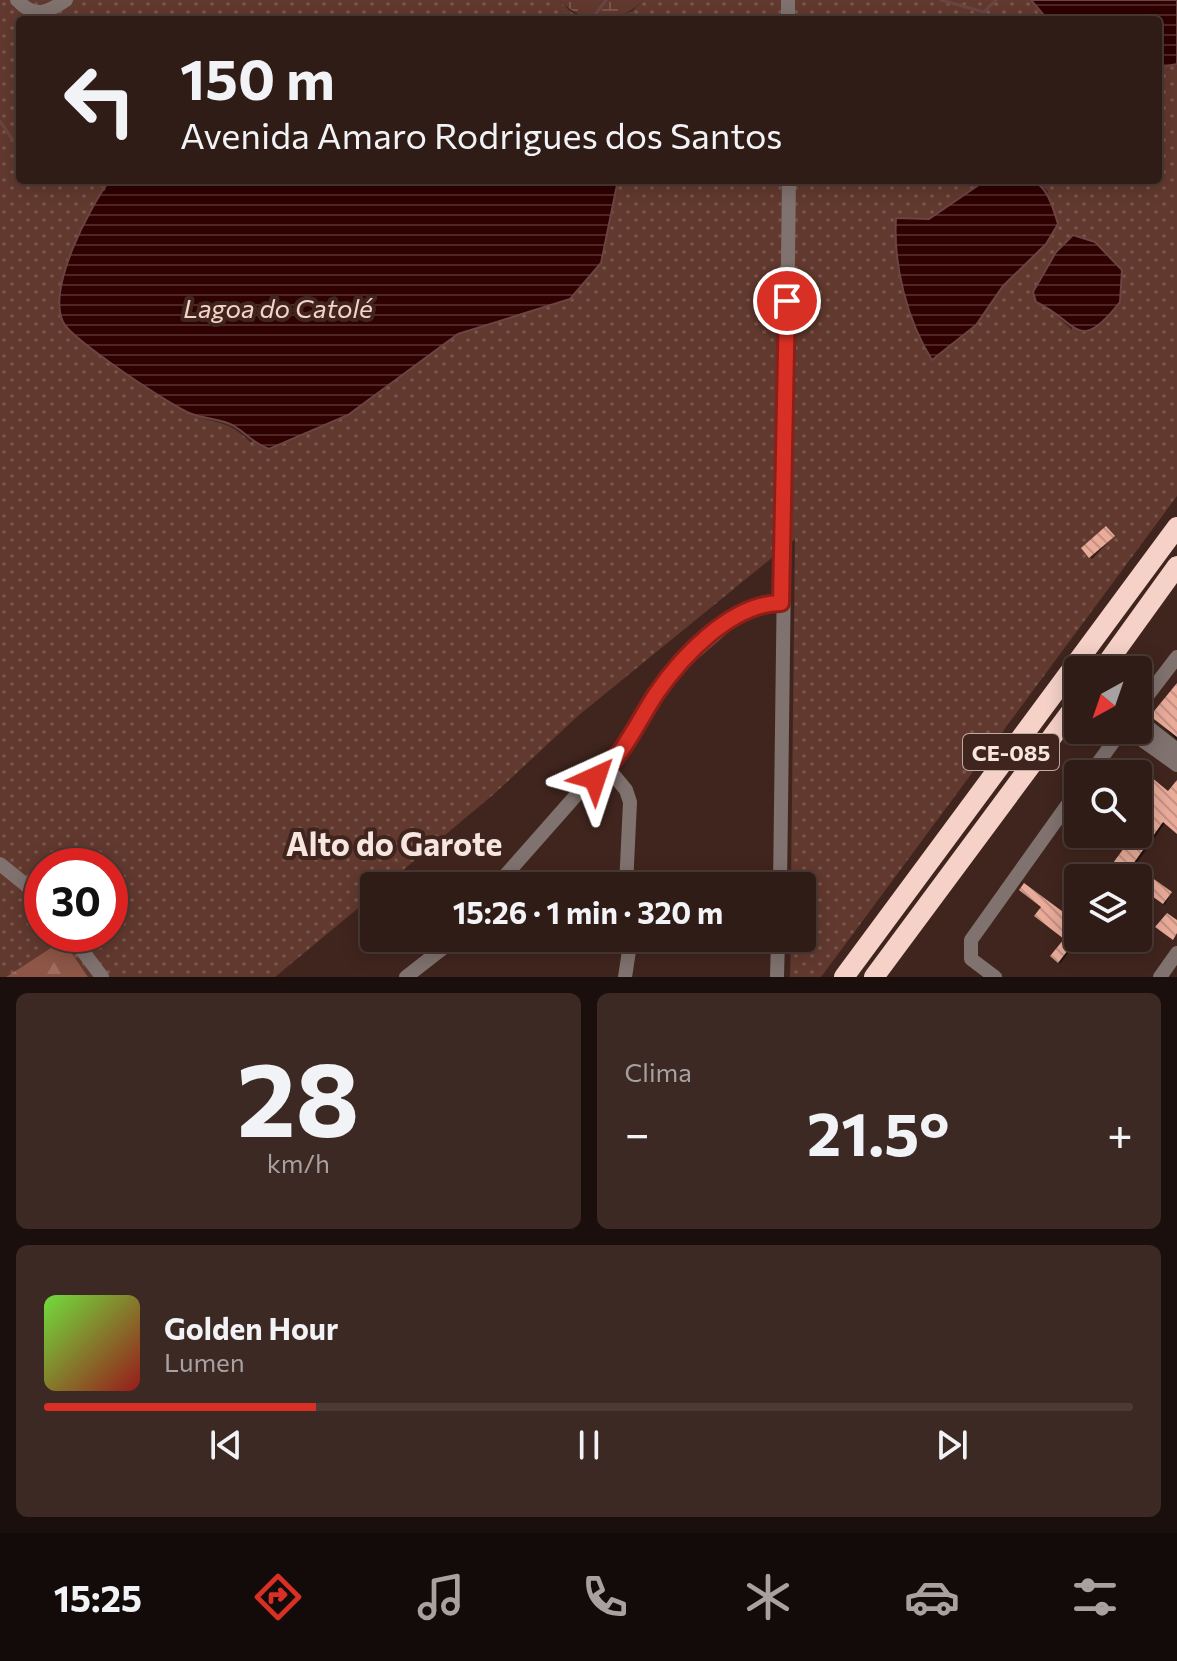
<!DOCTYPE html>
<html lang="pt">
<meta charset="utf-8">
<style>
body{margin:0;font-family:Commissioner,sans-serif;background:#3c2923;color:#f1f3f6;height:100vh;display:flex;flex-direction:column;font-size:30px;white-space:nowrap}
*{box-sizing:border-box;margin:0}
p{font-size:26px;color:#a8a1a1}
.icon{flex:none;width:44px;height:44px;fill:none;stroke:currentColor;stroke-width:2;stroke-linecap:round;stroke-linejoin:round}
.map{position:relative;height:977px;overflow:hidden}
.drawer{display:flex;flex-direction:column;gap:16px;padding:16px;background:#1a0f0c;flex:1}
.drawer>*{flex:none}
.top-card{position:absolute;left:16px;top:16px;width:1146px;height:168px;border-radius:8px;box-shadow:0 4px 20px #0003,0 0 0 2px #4b3a35;background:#301c16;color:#f1f3f6;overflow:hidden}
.needle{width:52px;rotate:220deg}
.tools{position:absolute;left:1064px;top:656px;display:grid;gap:16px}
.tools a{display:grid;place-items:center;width:88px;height:88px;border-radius:8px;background:#301c16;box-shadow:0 4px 20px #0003,0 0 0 2px #4b3a35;font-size:40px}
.speed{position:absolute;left:24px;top:848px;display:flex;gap:16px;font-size:40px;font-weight:700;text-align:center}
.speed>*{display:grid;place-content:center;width:104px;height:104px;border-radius:50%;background:#301c16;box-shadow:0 4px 20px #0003,0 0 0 2px #4b3a35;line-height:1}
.speed .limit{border:12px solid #d22;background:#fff;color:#111}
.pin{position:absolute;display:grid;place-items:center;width:68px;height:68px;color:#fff;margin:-34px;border:4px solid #fff;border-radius:50%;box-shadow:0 2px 8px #0007}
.me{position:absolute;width:88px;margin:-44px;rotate:42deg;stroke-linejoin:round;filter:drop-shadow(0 0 6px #0008)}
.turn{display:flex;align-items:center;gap:28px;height:168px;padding:0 32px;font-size:36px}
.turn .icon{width:104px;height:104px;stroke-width:2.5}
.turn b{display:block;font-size:56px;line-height:68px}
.big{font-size:60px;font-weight:700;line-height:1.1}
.drawer .card{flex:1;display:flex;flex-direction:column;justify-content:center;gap:12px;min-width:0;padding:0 28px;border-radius:12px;background:#3c2923}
.drawer .dial{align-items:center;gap:0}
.dial b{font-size:104px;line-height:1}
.song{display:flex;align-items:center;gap:24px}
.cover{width:96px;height:96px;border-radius:12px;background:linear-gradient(135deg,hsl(100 70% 55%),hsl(0 70% 35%))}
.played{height:8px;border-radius:4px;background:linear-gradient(90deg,#d93025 25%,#4b3a35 25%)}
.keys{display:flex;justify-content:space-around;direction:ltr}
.heat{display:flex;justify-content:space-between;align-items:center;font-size:44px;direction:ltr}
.drawer .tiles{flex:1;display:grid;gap:16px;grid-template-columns:1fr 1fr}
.card:last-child{grid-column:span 2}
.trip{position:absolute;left:360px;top:872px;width:456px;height:80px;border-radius:8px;background:#301c16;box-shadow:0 4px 20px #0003,0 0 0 2px #4b3a35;font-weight:700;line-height:80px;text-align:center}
.dock{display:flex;height:128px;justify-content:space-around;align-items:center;background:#130b09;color:#a8a1a1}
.dock .icon{width:56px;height:56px}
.dock .selected{color:#d93025}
.dock b{font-size:36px;color:#f1f3f6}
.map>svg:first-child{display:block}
.grass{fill:url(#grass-dots);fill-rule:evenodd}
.forest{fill:url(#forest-firs)}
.wetland{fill:url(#wetland-marsh)}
.water{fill:url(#water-rules);stroke:#6b4543;stroke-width:2}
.shadow{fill:#0007}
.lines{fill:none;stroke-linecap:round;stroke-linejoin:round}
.stream{stroke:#6b4543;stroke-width:3}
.building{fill:url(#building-back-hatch)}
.minor{stroke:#80726e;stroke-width:14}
.highway{stroke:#f5d1c8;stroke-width:20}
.route-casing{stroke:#8d1f18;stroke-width:20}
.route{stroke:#d93025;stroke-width:14}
.labels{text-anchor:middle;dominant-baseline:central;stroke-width:8;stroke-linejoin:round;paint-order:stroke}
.shield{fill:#40251e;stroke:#c0aba6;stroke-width:2}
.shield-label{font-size:22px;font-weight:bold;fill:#f7e5e0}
.water-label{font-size:26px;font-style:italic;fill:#f7d2c8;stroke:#40251e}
.district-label{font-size:32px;font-weight:bold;fill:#f7e5e0;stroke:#40251e}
</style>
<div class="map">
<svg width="1177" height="977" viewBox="0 0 1177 977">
<defs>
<pattern id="grass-dots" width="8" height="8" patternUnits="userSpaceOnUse" patternTransform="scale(2)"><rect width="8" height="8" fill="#62392e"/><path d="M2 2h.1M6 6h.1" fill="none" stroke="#79564c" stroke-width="1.8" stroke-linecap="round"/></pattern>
<pattern id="forest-firs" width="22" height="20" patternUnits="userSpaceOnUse" patternTransform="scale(2)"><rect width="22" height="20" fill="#8e5647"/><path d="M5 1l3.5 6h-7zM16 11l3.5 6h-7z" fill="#9f6e61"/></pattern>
<pattern id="wetland-marsh" width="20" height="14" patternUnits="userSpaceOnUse" patternTransform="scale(2)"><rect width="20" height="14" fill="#62392e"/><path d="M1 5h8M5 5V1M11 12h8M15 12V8" fill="none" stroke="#79564c"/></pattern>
<pattern id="water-rules" width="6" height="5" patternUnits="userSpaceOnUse" patternTransform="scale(2)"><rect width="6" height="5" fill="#2f0100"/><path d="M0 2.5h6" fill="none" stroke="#4e2625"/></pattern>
<pattern id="building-back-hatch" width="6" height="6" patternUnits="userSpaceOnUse" patternTransform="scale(2)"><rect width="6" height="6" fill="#eaab99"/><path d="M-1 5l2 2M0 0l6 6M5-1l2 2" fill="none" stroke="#c29284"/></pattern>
</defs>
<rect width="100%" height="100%" fill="#40251e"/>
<!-- grass -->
<g class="grass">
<path d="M0,0H559L571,12L589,20H489L466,16L449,20H20V180H110L87,218L77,338C113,363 151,396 191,414C218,426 226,418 250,442L348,415L458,334L570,299L601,263L618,180H986L929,220L897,218L976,325L1003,286L1046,244L1048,191L1034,180H1158V68L1177,64V496L821,977H790L791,938H802V886H791L795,539L579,715L494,794L384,886H374V895L275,977H88L63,940L6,977H0ZM1072,236V330L1048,308L1038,281L1056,252ZM42,866H110V934H42Z"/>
<polygon points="644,0 1031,0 1048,20 611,20 632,11"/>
</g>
<!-- forest -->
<polygon class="forest" points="63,940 88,977 6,977"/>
<!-- wetland -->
<path class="wetland" d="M559,0H644C616,26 586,26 559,0Z"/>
<!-- water -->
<g class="water">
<polygon points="1031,0 1177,0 1177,64 1158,68 1158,20 1048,20"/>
<path d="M110,180H618L601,263L570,299L458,334L348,415L269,449C251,442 249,435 234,426C222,419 205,419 192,414C172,407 71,339 63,322C47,288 89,208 110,180Z"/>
<path d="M986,180C1036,179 1043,173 1058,224L1046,244L1003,286L976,325L932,360C907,320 893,265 896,218L929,219Z"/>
<path d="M1073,235L1095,242L1122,270L1120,302C1077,356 1079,322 1036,302L1033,292L1056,252Z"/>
</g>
<!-- shadow -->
<g class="shadow">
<polygon points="1113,537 1092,559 1084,551"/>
<polygon points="1177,685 1177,740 1153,716"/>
<polygon points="1177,783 1177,833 1165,823 1134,867 1170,894 1165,905 1138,885 1138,878 1105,878 1126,849 1114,834 1138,834 1138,799 1168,794"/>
<polygon points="1076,924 1069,938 1075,944 1060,964 1053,957"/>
</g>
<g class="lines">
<!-- stream -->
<g class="stream">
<polyline points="941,0 984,12 996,0"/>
<polyline points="591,20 606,0"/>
<polyline points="0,121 12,139 20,141"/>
<polyline points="95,180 104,189"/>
</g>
</g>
<!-- building -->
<g class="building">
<polygon points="1106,526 1115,536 1089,558 1081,548"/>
<polygon points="1177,683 1177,737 1150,716"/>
<polygon points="1151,777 1168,791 1177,780 1177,834 1163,822 1133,864 1172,892 1163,904 1138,886 1138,878 1102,878 1124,848 1105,834 1138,834 1138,798"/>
<polygon points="1024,883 1078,923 1069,935 1075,941 1058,963 1050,956 1064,939 1034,916 1041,907 1019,890"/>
<polygon points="1167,913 1177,920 1177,933 1173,940 1155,927"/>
</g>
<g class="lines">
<!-- minor -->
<g class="minor">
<path d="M17,0C35,19 47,13 66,0"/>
<polyline points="788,0 788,20"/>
<polyline points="1138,708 1177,657"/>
<polyline points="1138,719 1177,750"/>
<polyline points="1128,730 1177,765"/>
<polyline points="608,768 626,790 630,802 626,886"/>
<polyline points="1090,774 1122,730"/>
<polyline points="0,864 42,898"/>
<polyline points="496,886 579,792 608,768 658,691 689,657 734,618 761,604 781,603"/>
<polyline points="780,886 789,180"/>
<polyline points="70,934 102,977"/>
<polyline points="568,938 778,940"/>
<polyline points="453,942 504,938"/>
<polyline points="406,977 456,938"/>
<polyline points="625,977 631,938"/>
<polyline points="777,977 778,938"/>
<polyline points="995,977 971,959 971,940 1078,790"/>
<polyline points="1160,977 1177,953"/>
</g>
<!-- highway -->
<g class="highway">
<polyline points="1102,670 1177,566"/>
<polyline points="844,977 1177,527"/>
<polyline points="874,977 1078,702"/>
</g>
</g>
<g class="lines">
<defs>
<path id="route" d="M595,778C623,757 637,723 656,694C682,656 732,603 781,603L787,301"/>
</defs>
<!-- route casing -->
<use href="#route" class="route-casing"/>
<!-- route -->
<use href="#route" class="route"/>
</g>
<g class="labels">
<!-- shield labels -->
<rect class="shield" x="963" y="734" width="96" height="36" rx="6"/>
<g class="shield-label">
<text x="1011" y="752">CE-085</text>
</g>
<!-- water labels -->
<g class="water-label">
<text x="278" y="307">Lagoa do Catolé</text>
</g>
<!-- district labels -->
<g class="district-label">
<text x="394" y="843">Alto do Garote</text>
</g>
</g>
</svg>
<div class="tools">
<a><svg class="needle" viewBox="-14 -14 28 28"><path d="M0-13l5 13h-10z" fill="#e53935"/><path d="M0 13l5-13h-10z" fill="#a8a1a1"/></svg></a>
<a><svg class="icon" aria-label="search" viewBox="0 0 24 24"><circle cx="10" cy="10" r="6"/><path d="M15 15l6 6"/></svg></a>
<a><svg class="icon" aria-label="layers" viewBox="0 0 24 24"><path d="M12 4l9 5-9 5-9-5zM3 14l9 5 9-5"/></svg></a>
</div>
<div class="speed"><div class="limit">30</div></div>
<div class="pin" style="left:787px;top:301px;background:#d93025"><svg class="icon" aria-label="arrive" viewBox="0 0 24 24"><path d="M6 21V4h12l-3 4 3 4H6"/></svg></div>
<svg class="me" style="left:595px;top:778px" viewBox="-20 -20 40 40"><path d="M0-17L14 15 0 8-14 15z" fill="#d93025" stroke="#fff" stroke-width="4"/></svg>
<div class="trip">15:26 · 1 min · 320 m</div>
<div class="top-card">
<div class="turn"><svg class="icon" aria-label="left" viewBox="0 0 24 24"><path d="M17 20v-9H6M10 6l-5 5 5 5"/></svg><div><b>150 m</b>Avenida Amaro Rodrigues dos Santos</div></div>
</div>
</div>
<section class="drawer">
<div class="tiles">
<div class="card dial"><b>28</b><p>km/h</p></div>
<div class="card"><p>Clima</p>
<div class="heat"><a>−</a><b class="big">21.5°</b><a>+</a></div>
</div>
<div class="card">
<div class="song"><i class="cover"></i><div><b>Golden Hour</b><p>Lumen</p></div></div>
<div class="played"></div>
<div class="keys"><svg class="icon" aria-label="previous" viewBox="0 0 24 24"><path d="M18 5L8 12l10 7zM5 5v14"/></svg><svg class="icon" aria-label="pause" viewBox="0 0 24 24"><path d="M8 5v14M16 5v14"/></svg><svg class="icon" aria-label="next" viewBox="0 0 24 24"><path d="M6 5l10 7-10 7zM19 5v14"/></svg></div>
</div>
</div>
</section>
<nav class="dock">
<b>15:25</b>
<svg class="icon selected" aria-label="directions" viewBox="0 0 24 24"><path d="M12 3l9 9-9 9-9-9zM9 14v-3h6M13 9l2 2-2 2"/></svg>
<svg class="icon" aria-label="music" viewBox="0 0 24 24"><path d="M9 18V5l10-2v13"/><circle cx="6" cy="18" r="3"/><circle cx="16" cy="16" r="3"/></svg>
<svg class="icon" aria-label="phone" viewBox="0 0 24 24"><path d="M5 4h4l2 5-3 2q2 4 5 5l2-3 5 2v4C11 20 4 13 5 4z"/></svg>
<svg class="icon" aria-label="climate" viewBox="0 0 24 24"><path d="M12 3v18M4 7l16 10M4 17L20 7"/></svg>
<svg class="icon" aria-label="car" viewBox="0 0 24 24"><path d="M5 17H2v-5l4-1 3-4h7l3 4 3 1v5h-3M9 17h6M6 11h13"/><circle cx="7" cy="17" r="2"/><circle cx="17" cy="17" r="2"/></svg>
<svg class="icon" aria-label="filters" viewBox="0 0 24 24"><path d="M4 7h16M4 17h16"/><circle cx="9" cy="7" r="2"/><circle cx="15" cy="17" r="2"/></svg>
</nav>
